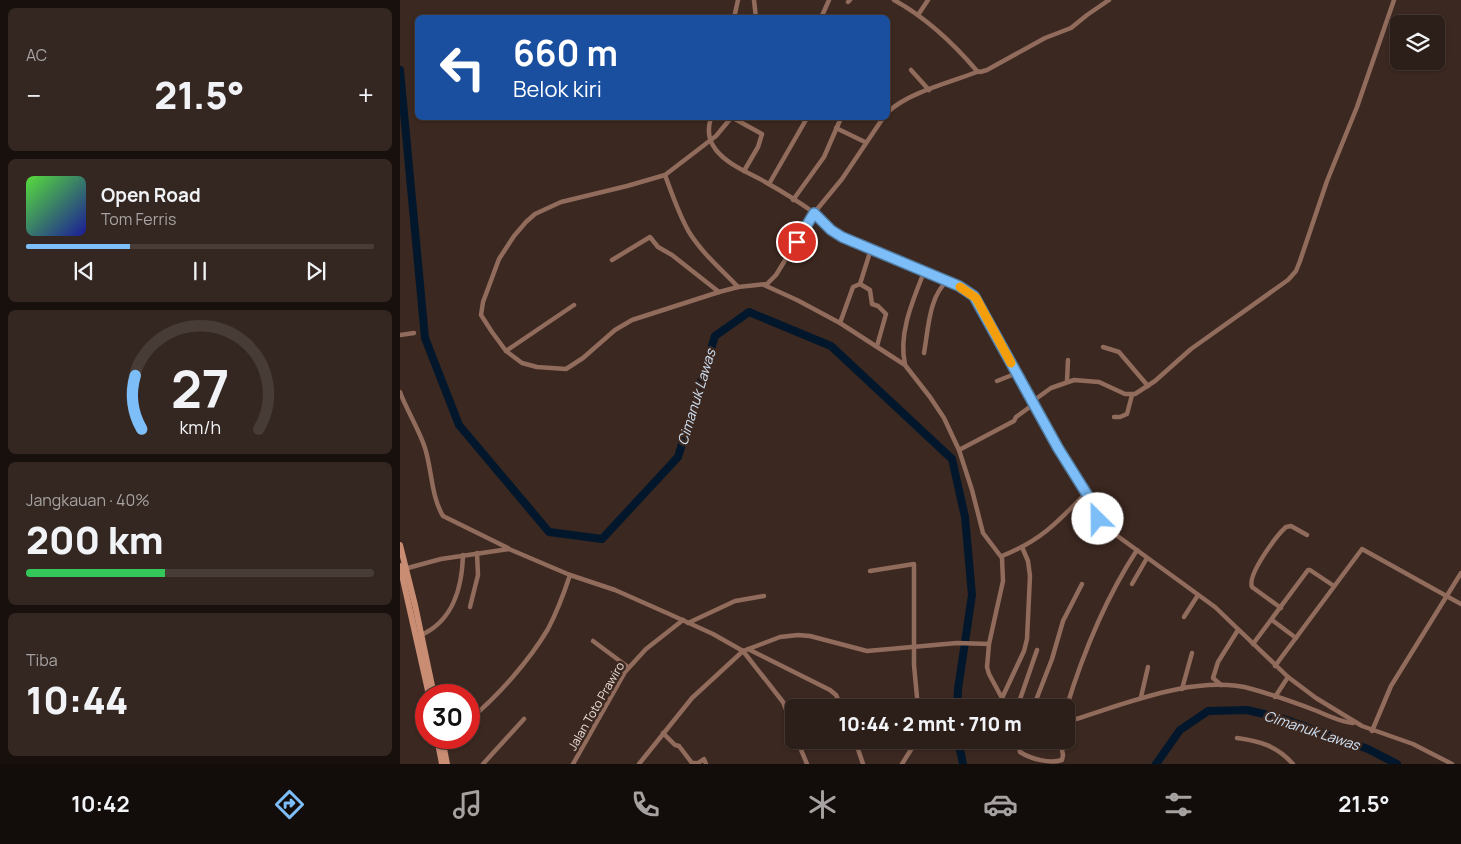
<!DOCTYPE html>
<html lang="id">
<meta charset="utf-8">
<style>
body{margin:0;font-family:Manrope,sans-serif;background:#342721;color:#f1f3f6;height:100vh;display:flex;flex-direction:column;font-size:19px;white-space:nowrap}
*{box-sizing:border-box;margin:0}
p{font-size:16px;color:#a6a2a2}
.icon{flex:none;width:28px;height:28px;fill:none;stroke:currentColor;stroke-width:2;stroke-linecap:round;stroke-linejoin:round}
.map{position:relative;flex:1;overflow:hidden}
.side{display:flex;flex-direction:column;gap:8px;padding:8px;background:#18100d;width:400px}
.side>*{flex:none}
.guide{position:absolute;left:15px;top:15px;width:475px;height:105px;border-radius:8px;box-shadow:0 1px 4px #0004,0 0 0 1px #483c37;background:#1a4fa0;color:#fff;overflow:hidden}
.fabs{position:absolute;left:990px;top:15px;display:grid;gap:10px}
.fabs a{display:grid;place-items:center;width:55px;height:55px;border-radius:8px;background:#2c1e18;box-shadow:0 1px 4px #0004,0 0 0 1px #483c37;font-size:25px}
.speed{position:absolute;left:15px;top:684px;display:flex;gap:10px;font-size:25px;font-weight:700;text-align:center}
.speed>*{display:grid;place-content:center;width:65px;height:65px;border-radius:50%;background:#2c1e18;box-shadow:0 1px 4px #0004,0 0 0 1px #483c37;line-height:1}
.speed .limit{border:8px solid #d22;background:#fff;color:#111}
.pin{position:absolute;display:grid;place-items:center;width:42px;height:42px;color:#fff;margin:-21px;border:2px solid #fff;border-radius:50%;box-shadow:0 1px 5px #0007}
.me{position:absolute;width:55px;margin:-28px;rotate:337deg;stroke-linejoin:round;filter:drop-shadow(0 0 4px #0008)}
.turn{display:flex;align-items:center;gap:18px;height:105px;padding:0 15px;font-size:22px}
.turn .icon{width:65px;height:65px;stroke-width:2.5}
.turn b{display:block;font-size:35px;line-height:42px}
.big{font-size:38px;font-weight:800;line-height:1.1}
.side .tile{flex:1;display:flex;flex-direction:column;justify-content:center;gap:8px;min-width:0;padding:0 18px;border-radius:8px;background:#342721}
.side .dial{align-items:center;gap:0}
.dial svg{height:130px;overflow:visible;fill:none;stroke:#483c37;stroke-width:7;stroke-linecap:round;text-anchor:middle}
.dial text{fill:#f1f3f6;stroke:none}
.song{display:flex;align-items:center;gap:15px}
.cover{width:60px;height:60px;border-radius:8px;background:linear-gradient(135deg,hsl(110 70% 55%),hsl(240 70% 35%))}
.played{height:5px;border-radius:2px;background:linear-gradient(90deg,#7dbef9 30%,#483c37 30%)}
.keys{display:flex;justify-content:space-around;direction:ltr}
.heat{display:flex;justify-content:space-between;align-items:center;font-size:28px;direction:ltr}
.charge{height:8px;border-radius:4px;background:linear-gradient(90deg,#34c759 40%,#483c37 0)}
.trip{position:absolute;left:385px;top:699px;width:290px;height:50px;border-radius:8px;background:#2c1e18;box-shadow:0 1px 4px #0004,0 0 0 1px #483c37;font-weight:800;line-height:50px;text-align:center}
.tabs{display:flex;height:80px;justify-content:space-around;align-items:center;background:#120c0a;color:#a6a2a2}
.tabs .icon{width:35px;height:35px}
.tabs .selected{color:#7dbef9}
.tabs b{font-size:22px;color:#f1f3f6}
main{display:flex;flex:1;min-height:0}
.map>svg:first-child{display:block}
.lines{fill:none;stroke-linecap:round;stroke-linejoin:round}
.river{stroke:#02172b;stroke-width:8}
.street{stroke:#916b5b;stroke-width:4.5}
.secondary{stroke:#c98d74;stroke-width:6}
.route-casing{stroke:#517ca2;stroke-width:12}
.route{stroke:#7dbef9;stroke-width:9}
.slow{stroke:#f59e0b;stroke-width:9}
.labels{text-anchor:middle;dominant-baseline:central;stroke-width:5;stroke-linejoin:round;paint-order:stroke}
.street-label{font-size:12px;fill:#eaddd8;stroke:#3b2820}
.water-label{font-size:14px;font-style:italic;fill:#d1e2f4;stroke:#3b2820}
</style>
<main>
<section class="side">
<div class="tile"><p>AC</p>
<div class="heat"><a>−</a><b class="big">21.5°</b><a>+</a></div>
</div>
<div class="tile">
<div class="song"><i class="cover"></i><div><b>Open Road</b><p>Tom Ferris</p></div></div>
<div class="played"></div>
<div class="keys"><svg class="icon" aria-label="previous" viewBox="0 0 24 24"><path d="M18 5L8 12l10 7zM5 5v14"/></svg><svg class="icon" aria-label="pause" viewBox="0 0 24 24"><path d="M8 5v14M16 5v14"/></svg><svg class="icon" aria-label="next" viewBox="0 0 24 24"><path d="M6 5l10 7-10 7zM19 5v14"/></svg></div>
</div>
<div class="tile dial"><svg viewBox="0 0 100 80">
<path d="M14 69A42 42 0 1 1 86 69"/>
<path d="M14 69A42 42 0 0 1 10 36" stroke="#7dbef9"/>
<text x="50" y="56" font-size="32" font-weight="700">27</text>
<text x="50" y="72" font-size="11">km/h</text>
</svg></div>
<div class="tile"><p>Jangkauan · 40%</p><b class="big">200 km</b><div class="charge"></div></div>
<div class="tile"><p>Tiba</p><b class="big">10:44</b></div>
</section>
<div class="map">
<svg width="1061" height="764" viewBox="0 0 1061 764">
<rect width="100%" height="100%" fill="#3b2820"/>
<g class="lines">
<!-- river -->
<g class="river">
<polyline points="0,70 25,338 59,425 149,532 202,539 278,457 315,336 349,312 431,346 552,459 565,517 572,595 558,689 557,708"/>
<polyline points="558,740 563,764"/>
<polyline points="756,764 780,730 808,711 847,710 881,718 968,749 997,764"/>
</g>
<!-- street -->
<g class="street">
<polyline points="354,0 356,18"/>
<path d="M494,0C525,17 554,44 577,71L580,72L587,70L645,38L671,28L687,15L709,0"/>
<polyline points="448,2 450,0"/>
<polyline points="518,15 528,0"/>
<polyline points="334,18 338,0"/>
<polyline points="421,18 429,0"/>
<polyline points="511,70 529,90"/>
<path d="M488,112C507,93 551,82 577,72"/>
<path d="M311,118C307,130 308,140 316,150C329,166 350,173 367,183C383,192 399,202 413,212C423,220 430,230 442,237L548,281L575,296L658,448L698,512V520L701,524L815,607L888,677L916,698L962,726L1013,744L1052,764"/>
<polyline points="331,118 316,136 265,175 227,186 161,202 135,214 126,222 114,236 99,259 83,302 81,315 92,332 106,351 122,363 137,367 166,369 183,358 215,330 232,320 319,292 338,287 367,284 376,275 414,213 442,179 483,118"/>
<polyline points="333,118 362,134 358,147 344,171"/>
<polyline points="436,128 465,142"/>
<path d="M265,175C272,194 279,215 289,232C302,253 321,269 338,287"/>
<polyline points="369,184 407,118"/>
<polyline points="393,200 424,157 441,118"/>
<polyline points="471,249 460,284 470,290 472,304 478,306 486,314 477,346"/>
<polyline points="212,260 250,237 258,247 272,255 319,292"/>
<polyline points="364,285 397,300 440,323 505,365 530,397 544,418 559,450 572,490 583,533 602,558 603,581 589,644 587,667 589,674 602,698 612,708"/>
<polyline points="440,323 453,287 460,284"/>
<polyline points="0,335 14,333"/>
<polyline points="703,347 719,352 748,386"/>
<polyline points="106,351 174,305"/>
<path d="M524,353C528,332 529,294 548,281"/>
<path d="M505,364C498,334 513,300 524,272"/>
<polyline points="597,381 617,373"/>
<polyline points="667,381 668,360"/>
<path d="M0,392C7,411 19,429 25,448C32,470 31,496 43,516L108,548"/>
<polyline points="633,401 651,388 674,380 699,382 725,394 735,394 755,381 791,349 888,280 896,271 900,261 927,181 957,107 994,0"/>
<polyline points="714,417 720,417 727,414 732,395"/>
<polyline points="559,450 614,421 616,417 634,404"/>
<path d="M602,556C640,541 658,522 686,493"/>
<polyline points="4,569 41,559 109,549 170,575 215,590 267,613 313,634 343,651 380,637 398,635 410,636 467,651 557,643 589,644"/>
<polyline points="470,571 514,564 514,665 518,708"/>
<polyline points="732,584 747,558"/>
<polyline points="70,607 78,575 77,553"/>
<path d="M881,608L852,587C847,575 876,536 886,527L891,526L907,535"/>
<polyline points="784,617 798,595"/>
<polyline points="872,620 896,638"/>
<polyline points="288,623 335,601 364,596"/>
<path d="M19,636C53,622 62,589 63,555"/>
<polyline points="193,641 228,667"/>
<polyline points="853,644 908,570 910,570 934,586"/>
<polyline points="348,649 430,690 436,695 442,708"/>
<polyline points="875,666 962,549 1061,604"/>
<polyline points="821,685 813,678 818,662 838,630"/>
<polyline points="782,689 792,653"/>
<polyline points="741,697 748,667"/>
<polyline points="875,697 888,677"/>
<polyline points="602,698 624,651 627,639 630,576 628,561 622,547"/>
<polyline points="617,708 637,650"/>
<polyline points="633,708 652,659 663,621 682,584"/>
<path d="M666,709C683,653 705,599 737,550"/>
<path d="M69,720C98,696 129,661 148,629C157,612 164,593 170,575"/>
<path d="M666,721L676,719C727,703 798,674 852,689C873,695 896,703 917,711C928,716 941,722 953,723"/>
<polyline points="972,731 991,686 1061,573"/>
<polyline points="263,733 275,745 279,746 292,763 298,763 304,759 306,764"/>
<path d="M837,738C860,741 877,746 893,764"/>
<polyline points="397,740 407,764"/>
<polyline points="455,740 463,764"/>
<path d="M621,740L619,748L620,752C631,759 650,764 662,760L663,755L660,740"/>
<polyline points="83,764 124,719"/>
<polyline points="173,764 225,672 246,649 283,620"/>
<polyline points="239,764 292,698 343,651 383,702 394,730"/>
<polyline points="502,764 517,740"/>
</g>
<!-- secondary -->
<g class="secondary">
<polyline points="0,545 15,605 34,695"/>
<polyline points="0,566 29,695"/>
<polyline points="37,738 42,764"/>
<polyline points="42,738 47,764"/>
</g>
</g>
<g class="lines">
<defs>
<polyline id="route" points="397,242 414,213 431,230 442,237 559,286 574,296 658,448 698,512 698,519"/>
</defs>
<!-- route casing -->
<use href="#route" class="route-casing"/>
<!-- route -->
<use href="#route" class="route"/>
<!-- slow -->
<polyline class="slow" points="560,287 576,298 611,363"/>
</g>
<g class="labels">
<!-- street labels -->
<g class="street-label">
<text transform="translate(196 706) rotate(-60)">Jalan Toto Prawiro</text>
</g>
<!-- water labels -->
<g class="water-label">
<text transform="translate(296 397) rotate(-73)">Cimanuk Lawas</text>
<text transform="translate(912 730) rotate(18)">Cimanuk Lawas</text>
</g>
</g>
</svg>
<div class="fabs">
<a><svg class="icon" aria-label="layers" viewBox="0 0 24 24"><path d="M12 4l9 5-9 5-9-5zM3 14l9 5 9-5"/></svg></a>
</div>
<div class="speed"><div class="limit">30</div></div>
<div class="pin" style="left:397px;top:242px;background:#d93025"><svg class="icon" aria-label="arrive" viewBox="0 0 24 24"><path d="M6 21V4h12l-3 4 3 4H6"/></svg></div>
<svg class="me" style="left:698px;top:519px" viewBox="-20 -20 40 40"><circle r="19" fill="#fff"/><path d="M0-13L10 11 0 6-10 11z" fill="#7dbef9"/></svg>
<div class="trip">10:44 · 2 mnt · 710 m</div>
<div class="guide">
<div class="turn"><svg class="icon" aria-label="left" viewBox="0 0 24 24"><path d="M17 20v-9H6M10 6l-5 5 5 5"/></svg><div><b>660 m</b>Belok kiri</div></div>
</div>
</div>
</main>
<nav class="tabs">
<b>10:42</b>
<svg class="icon selected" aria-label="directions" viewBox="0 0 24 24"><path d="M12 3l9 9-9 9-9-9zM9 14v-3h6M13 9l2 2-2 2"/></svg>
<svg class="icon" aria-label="music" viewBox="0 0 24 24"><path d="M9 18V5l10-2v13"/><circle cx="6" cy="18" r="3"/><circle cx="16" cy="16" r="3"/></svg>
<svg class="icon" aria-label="phone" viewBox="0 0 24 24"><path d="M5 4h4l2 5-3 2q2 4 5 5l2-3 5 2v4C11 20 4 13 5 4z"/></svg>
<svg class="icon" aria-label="climate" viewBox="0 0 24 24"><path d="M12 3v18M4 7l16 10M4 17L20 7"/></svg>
<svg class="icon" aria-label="car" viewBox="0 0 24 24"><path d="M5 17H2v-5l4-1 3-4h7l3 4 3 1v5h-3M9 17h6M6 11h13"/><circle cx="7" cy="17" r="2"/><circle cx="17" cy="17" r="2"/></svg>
<svg class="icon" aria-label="filters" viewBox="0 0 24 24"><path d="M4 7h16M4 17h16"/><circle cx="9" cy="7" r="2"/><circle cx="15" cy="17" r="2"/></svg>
<b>21.5°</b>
</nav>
